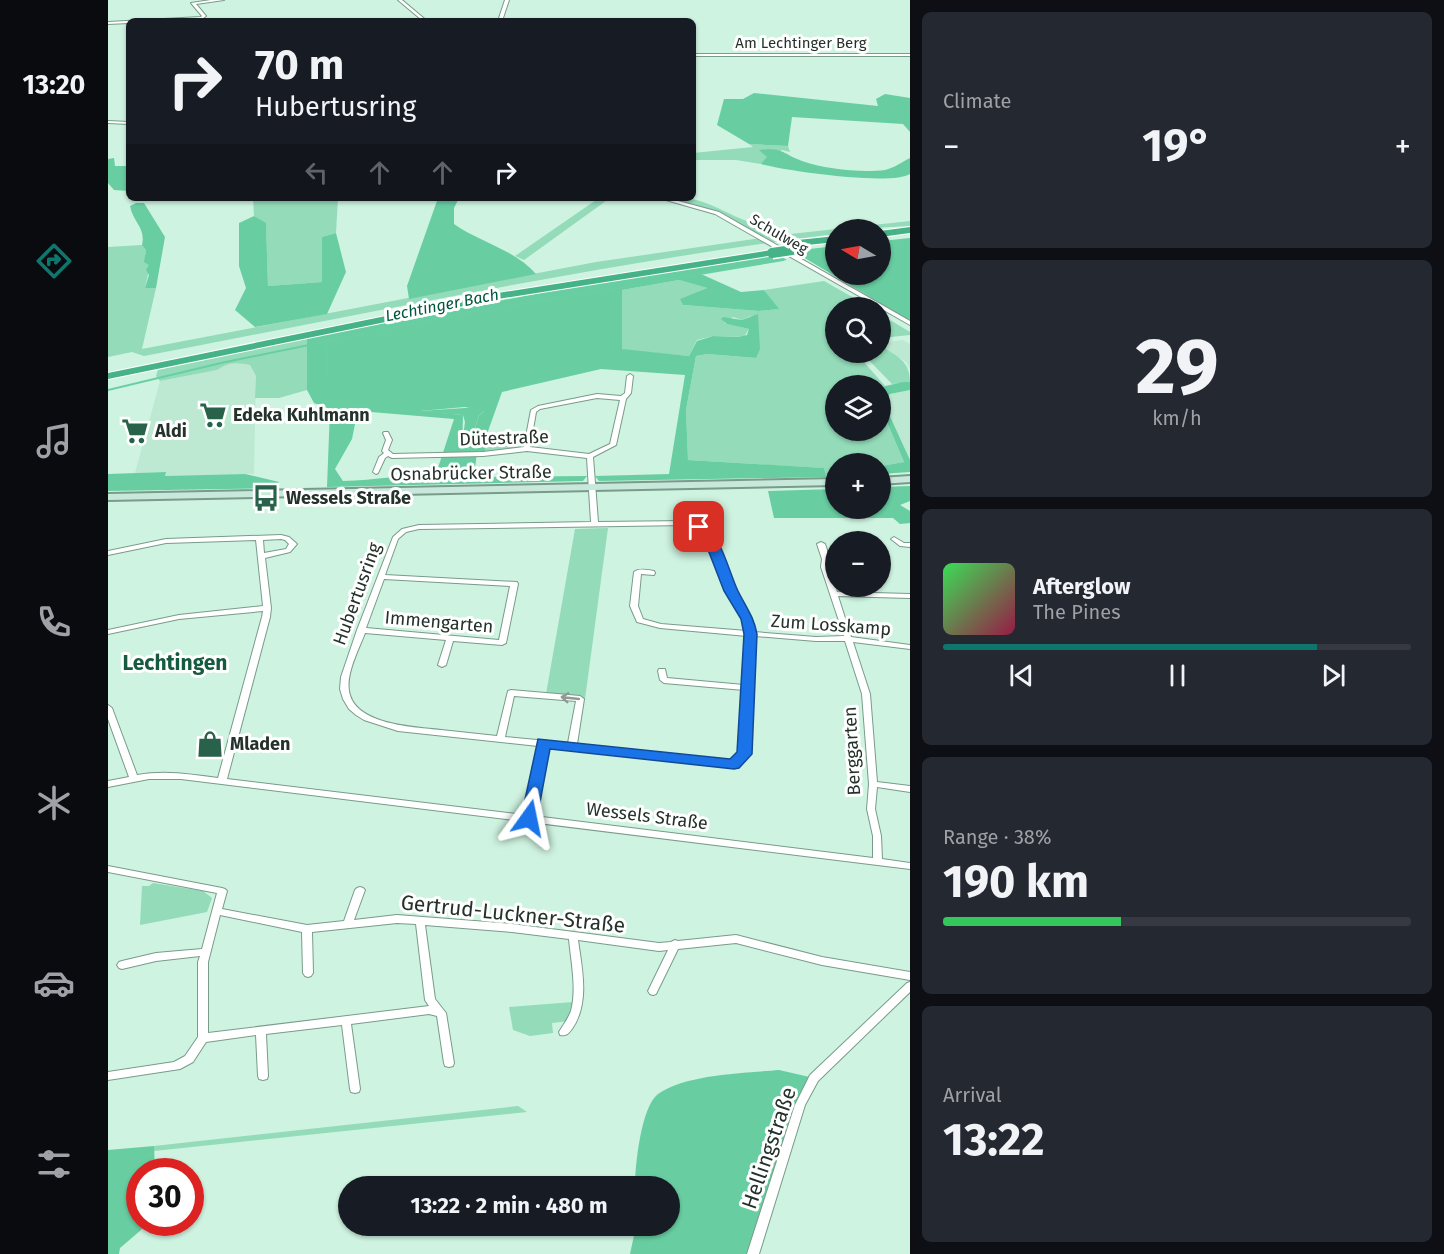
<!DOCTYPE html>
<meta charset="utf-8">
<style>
body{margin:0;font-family:"Fira Sans",sans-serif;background:#242831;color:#f1f3f6;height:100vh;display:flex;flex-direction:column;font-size:22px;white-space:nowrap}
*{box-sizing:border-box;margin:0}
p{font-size:20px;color:#9ea1a6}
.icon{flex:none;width:33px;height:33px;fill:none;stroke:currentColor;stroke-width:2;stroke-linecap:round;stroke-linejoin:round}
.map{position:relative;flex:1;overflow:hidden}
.drawer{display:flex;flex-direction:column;gap:12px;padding:12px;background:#0d0f14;width:534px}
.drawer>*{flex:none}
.banner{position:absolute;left:18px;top:18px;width:570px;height:183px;border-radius:9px;box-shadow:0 2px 4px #0004;background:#171b24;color:#f1f3f6;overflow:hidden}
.needle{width:39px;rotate:280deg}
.buttons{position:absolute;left:717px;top:219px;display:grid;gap:12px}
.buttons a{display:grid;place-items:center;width:66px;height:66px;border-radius:50%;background:#171b24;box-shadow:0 2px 4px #0004;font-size:30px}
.speed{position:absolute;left:18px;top:1158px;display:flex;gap:12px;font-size:30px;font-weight:700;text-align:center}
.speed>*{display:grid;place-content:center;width:78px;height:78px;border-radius:50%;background:#171b24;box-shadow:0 2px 4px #0004;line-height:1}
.speed .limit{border:9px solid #d22;background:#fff;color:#111}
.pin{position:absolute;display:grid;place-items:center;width:51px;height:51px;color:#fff;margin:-26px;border-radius:12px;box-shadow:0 3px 9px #0006}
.me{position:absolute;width:66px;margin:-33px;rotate:12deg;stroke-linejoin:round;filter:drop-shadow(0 0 4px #0008)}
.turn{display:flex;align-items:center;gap:21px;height:126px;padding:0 30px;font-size:27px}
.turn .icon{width:78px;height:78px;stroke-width:2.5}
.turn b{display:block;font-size:42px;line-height:51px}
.lanes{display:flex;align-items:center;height:57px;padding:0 30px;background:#0003;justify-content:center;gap:30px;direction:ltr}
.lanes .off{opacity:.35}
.big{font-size:45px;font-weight:700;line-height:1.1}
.drawer .card{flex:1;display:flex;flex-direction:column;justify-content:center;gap:9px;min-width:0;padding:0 21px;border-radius:9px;background:#242831}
.drawer .dial{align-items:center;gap:0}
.dial b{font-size:78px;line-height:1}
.song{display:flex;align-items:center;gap:18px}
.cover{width:72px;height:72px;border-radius:9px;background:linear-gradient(135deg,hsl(130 70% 55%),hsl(340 70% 35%))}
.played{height:6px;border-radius:3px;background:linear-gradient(90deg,#0f766e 80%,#363941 80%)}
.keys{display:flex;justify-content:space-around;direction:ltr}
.heat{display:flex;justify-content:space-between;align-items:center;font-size:33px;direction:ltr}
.charge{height:9px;border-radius:4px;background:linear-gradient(90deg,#34c759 38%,#363941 0)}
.trip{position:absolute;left:230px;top:1176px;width:342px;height:60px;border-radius:30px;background:#171b24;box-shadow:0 2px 4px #0004;font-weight:700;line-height:60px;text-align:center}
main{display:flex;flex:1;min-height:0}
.tabs{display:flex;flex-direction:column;width:108px;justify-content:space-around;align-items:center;background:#090b0e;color:#9ea1a6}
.tabs .icon{width:42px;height:42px}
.tabs .on{color:#0f766e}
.tabs b{font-size:27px;color:#f1f3f6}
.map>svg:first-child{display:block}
.built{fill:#bde9d3}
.green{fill:#93dbb9}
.forest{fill:#68cea2;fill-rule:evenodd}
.water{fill:#69cfa3}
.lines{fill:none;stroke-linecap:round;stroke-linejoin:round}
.stream{stroke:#69cfa3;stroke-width:2}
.street-casing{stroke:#799b8a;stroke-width:2}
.secondary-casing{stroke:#799b8a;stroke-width:4}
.highway-casing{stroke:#fff;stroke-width:2}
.street{fill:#fff;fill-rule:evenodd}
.secondary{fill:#c8e8db;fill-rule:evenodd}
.highway{fill:#46b287;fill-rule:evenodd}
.highway-bridge-casing{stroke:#fff;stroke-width:13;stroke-linecap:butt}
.highway-bridge{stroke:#46b287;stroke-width:10}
.oneway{stroke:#929895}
.route{fill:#1a73e8;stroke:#114b97;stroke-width:1.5}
.labels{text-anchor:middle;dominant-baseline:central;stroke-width:6;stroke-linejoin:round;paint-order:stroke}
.far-street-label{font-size:15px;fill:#24322b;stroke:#fff}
.far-water-label{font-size:16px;font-style:italic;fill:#00573c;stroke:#fff}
.poi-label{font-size:18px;font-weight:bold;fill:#24322b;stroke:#fff;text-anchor:start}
.street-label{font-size:18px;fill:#24322b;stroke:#fff}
.quarter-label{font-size:21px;font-weight:bold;fill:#165a41;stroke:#fff}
.near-street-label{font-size:21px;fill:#24322b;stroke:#fff}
</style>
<main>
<nav class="tabs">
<b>13:20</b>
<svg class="icon on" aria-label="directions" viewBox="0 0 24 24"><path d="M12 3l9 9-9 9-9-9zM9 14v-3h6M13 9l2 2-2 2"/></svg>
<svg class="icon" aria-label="music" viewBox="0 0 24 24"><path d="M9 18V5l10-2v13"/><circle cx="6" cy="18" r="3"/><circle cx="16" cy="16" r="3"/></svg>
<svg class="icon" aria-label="phone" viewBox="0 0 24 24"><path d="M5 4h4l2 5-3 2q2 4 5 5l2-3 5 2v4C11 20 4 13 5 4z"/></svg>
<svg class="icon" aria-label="climate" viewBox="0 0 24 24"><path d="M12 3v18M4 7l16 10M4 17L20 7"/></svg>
<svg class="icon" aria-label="car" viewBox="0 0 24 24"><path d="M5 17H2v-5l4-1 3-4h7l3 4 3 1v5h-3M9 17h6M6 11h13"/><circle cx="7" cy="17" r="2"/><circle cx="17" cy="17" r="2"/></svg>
<svg class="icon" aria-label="filters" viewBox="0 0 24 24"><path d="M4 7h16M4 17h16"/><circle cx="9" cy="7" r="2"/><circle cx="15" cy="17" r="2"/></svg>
</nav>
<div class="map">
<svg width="802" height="1254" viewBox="0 0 802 1254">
<rect width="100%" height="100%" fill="#cef3e0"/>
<!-- built -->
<g class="built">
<polygon points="795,340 802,344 802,369 798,362 773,346 772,343"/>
<polygon points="129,362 142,365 148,376 146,474 57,476 57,472 27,473 52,381 109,370 115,365"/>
<polygon points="802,390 802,460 775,401 782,394"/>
</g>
<!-- green -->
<g class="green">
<polygon points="641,144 680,146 682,152 674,150 653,164 628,160 585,160 585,153 645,147"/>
<polygon points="145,198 230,198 228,233 214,237 214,282 160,286 158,224 146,216"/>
<polygon points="491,198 502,198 416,260 407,256"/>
<path d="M573,198C597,198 616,213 639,221C652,226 662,227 673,235L802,221V226L728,230L727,234C495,263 266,312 36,356L24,352L0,357V247L34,245L38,250L37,256L42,265L37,288H48L34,349L488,262L653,238L609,213L572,202Z"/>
<polygon points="571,280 599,288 573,299 575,305 651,311 670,309 656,290 716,281 762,307 728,308 728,352 748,353 777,386 728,386 728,430 772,430 773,408 796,462 773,466 772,464 728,464 727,476 718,477 715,468 580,460 578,410 588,356 599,354 648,358 643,316 634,320 625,317 616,323 641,329 636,337 605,336 589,340 581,356 514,350 514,290"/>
<polygon points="772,314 802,332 802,335 773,338"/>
<path d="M199,338V390L171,398H147L148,376L142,365C129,362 120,362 109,370L52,381L48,376L50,370Z"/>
<path d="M773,346C789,356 802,361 802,382L784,384L754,353L772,352Z"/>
<polygon points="379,434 412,437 411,444 407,449 377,452"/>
<polygon points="500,528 477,699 438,694 467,529"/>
<polygon points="45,883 95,891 104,898 99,912 32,925 34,886 41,886"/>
<polygon points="465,1002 461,1021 444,1023 445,1033 422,1036 405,1030 401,1007"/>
<polygon points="410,1106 419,1112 46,1151 46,1146"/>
</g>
<!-- forest -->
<g class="forest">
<polygon points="646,93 770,106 768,99 777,94 802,98 802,132 795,124 684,117 680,146 641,144 609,125 616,99 635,99"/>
<path d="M651,150C675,147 675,154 694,161C717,169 753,173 777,170C786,168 794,162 802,158V174C784,186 677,171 653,164L659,157Z"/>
<polygon points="6,158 7,166 21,166 21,191 6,190 0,183 0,159"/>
<path d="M330,198H351L346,208V224C373,243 406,249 428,274L301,299L299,286Z"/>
<path d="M28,203H36L57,237L48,288H37L41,275L38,270L41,265L36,262L38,250L34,245C38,228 25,222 22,206Z"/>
<polygon points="146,216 158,223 160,286 214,282 214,237 228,233 238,272 219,314 147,327 127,310 138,288 131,266 131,223"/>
<polygon points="802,238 802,321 685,251 727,246 728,274 772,274 773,241"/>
<path d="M670,255L679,260L593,274L633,292L656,290L671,309L651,311L575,305L572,299L599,288L571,280L514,290V349L581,356L589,341L605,336L631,337L639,335L641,329L619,324L613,319L615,317L634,320L650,314L652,349L648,358L599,354L588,356L578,410L580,460L716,468L718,477L491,481L487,476L561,474L577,375L493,369L394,392L379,434L377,452H369L366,477L479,476L475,481L219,487L222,409L206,403L199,390V338L463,287ZM357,407L376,411L371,416L360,450H354L355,415L312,411ZM263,412L346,419L328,474C297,475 267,480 235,481L227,469L244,439L247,424L252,416Z"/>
<polygon points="795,382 802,382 802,390 782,394 775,401 802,460 802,472 773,474 773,466 796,462 773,408 773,387"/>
<polygon points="58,472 57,476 137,474 171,482 170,488 0,491 0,474"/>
<polygon points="802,486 802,501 792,505 802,511 802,523 792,524 785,518 666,518 660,491 727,489 728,508 772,508 773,487"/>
<path d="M671,1070L706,1078L692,1105L645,1254H522L528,1226H561V1186H527C527,1166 533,1107 550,1094C578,1074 637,1073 671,1070Z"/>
<polygon points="46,1146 47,1171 32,1172 32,1222 36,1223 33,1230 12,1248 11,1254 0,1254 0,1150"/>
</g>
<!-- water -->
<polygon class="water" points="372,407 377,410 371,416 360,450 353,450 357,422 355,415 269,409 311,411"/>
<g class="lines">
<!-- stream -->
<g class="stream">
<polyline points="772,248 802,245"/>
<polyline points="699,256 728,253"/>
<polyline points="213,341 219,347 220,404 263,408"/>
<polyline points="0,390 113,363 353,314 675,260"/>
</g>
<defs>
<g id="street">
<polygon points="103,0 116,0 88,4 98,16 94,19 59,21 21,21 21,23 0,24 0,22 93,17 94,16 83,3"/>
<polygon points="290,0 294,0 319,21 315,21"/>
<polygon points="397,0 401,0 394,21 390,21"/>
<rect x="585" y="54" width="217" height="2"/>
<polygon points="0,121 21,122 21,124 0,123"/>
<polygon points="551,198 559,198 611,212 802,321 802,325 607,214"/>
<path d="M522,374L525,376L523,393L518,399L508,445L485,457L490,522L581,521L598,529L627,591L644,619L646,632L708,637L736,636L713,567L714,559L709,544L713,542L717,544L722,559L721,567L729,592L802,594V598L730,596L743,637L802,645V649L745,642L762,694L769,782L802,786V792L769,787L767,809L773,836L774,859L802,863V869L73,779H41L0,787V781L21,777L0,719V705L4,708L29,775C56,770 83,774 110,778L154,617L155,611L71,619L0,634V630L71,615L155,606L148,540L58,543L0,555V551L58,539L173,535L181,537L189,544L182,552L157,558L163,608L162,617L119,779L417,815L430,746L290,731L256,720L248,715L241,709L235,699L232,689L233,677L249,630L285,537L294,529L311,525L483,522L479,458L419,451L375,456L284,458L280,456L277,458L270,473L268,474L265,472L271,457L276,453L274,451L278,440L275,433L276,432H280L284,440L280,450L285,454L375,452L416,447L423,410L430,406L489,394L513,396L517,393L519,376ZM489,398L512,400L502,444L481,454L422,447L428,412L432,409ZM580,525L593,531L619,591L636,619L639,631L553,624L535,619L530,606L533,574L546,575L547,573L546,571C540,570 531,568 526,572L522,606L529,622L552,628L639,636L636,685L559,678L557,669H551L550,671L552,680L556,683L636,690L632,753L624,761L469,744L476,699L472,696L403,690L400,691L389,736C370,734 352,732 333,730C306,727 246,725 241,691C238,673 251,649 257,633L338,640L330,665L334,667L338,665L345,641L394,645L398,643L410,584L409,582L277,575L290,539L298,532L311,529ZM173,539L177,540L181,544L178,549L156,553L155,540ZM276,579L402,586L391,640L258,628ZM647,636L708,641H737L754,694L761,784L759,809L765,836V858L426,816L438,747L626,767L629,766L640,754ZM406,696L468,701L460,743L397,737Z"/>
<polygon points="786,537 796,543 802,543 802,547 792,546 783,539"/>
<path d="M0,866L114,888L117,889L119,891L114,909L199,925L236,921L247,890L249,888L252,887L255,888L257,890L246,920L289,915L404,924L551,943L563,942L567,940L570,941L628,935L714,957L802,972V980L714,965L628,943L570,949L548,994L545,995L542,994L540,991L560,950L551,951L470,940C474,969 482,1003 464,1029C460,1034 459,1036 452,1035L451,1032C455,1025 460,1019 463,1011C469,988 463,962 461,939L404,932L317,925L327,999L338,1013L346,1063L345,1066L341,1067L337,1066L336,1063L329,1016L321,1014L243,1024L252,1089L251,1092L247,1093L243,1092L242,1089L234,1025L158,1034L160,1076L159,1079L155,1080L151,1079L150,1076L148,1035L98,1042L85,1062L72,1069L0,1080V1072L66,1062L77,1056L90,1037V962L92,956L48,961L14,969L11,968L9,965L11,962L14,961L48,953L94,949L109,893L0,872ZM112,915L194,932L195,973L197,976L200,977L203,976L205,973L204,932L289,923L308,924L317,1000L321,1006L100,1033V962Z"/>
<polygon points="802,982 802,992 710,1081 697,1105 651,1254 639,1254 687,1105 702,1075 799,983"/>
</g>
<g id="secondary">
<polygon points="802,476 802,482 772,484 772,478"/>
<polygon points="728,479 728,485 0,500 0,494"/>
</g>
<g id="highway">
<polygon points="802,227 802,233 772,237 772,231"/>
<polygon points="728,236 728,242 680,247 675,244 680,241"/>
<polygon points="664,250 669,253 667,255 390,299 0,379 0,373 390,293"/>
</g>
</defs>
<!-- street casing -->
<use href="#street" class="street-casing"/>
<!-- secondary casing -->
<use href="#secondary" class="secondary-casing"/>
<!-- highway casing -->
<use href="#highway" class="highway-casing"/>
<!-- street -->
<use href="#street" class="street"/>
<!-- secondary -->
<use href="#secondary" class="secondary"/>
<!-- highway -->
<use href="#highway" class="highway"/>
<defs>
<polyline id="highway-bridge" points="664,253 691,249"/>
</defs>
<!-- highway-bridge casing -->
<use href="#highway-bridge" class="highway-bridge-casing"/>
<!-- highway-bridge -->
<use href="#highway-bridge" class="highway-bridge"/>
</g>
<!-- one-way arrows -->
<defs><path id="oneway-shaft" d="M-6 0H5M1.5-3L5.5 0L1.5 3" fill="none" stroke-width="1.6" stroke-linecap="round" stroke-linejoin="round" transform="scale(1.5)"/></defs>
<use class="oneway" href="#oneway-shaft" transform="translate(462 698) rotate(-174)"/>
<!-- route -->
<path class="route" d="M591,523C612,529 621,573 630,591C638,607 646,617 649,634L644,754L631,768L626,769L442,749L429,818L421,824L415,822L413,818L430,739L622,759L629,752L636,634L633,619L616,591L597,542L584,527Z"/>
<!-- icons -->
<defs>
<symbol id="supermarket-bare" viewBox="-9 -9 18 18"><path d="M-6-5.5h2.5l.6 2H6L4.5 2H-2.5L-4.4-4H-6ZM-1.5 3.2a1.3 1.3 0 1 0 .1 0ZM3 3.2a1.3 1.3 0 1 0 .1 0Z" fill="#29624a" stroke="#fff" stroke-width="2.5" paint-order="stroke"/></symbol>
<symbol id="bus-bare" viewBox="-9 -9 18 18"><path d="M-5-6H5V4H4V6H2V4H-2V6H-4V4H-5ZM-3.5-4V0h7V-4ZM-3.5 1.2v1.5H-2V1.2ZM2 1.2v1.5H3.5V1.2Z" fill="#29624a" stroke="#fff" stroke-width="2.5" paint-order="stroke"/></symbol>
<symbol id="shop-bare" viewBox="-9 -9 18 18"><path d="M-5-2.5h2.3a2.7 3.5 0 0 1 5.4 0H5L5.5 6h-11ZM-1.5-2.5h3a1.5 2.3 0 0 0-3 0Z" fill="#29624a" stroke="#fff" stroke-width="2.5" paint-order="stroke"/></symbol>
</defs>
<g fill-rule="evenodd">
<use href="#supermarket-bare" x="86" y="396" width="38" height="38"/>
<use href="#supermarket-bare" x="8" y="412" width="38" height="38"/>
<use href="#bus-bare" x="139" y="479" width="38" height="38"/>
<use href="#shop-bare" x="83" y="725" width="38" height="38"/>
</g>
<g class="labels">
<!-- far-street labels -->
<g class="far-street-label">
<text x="693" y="43">Am Lechtinger Berg</text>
<text transform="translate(671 234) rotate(30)">Schulweg</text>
</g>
<!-- far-water labels -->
<g class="far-water-label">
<text transform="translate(334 305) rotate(-11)">Lechtinger Bach</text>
</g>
<!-- poi labels -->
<g class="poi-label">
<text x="125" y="415">Edeka Kuhlmann</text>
<text x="47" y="431">Aldi</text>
<text x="178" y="498">Wessels Straße</text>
<text x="122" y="744">Mladen</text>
</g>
<!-- street labels -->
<g class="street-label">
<text transform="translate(396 438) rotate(-2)">Dütestraße</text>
<text transform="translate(363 473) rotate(-1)">Osnabrücker Straße</text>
<text transform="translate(249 594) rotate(-70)">Hubertusring</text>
<text transform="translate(331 622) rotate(5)">Immengarten</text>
<text transform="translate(723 625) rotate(4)">Zum Losskamp</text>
<text transform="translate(744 751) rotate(-93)">Berggarten</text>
<text transform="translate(539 816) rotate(7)">Wessels Straße</text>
</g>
<!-- quarter labels -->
<g class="quarter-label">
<text x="67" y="663">Lechtingen</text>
</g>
<!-- near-street labels -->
<g class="near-street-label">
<text transform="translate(405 914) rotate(6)">Gertrud-Luckner-Straße</text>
<text transform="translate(661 1148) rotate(-71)">Hellingstraße</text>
</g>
</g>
</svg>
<div class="buttons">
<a><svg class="needle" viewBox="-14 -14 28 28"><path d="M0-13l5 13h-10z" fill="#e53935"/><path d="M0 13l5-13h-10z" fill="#9ea1a6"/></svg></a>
<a><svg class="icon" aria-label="search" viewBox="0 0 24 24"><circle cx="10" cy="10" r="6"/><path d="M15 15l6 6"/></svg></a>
<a><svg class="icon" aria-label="layers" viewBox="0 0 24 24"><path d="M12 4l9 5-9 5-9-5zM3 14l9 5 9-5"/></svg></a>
<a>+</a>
<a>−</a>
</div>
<div class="speed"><div class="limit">30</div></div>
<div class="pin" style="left:591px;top:527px;background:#d93025"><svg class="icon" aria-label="arrive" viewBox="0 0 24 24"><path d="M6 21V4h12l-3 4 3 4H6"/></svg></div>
<svg class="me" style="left:421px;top:818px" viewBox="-20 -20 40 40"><path d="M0-17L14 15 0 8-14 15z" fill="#1a73e8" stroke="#fff" stroke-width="4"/></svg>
<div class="trip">13:22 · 2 min · 480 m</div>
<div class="banner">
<div class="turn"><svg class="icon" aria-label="right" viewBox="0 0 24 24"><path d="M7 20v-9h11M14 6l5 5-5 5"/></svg><div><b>70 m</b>Hubertusring</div></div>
<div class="lanes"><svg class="icon off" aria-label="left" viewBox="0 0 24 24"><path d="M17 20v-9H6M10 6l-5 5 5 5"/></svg><svg class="icon off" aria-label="ahead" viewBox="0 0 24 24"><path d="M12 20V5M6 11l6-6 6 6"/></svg><svg class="icon off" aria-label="ahead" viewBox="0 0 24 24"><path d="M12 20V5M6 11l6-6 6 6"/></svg><svg class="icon" aria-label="right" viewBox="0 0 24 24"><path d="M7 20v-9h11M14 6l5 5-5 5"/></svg></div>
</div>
</div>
<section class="drawer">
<div class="card"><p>Climate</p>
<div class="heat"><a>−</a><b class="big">19°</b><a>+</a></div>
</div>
<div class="card dial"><b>29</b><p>km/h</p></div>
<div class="card">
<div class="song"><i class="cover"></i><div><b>Afterglow</b><p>The Pines</p></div></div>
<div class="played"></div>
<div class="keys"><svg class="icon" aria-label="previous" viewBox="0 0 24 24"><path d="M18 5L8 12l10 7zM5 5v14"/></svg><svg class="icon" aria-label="pause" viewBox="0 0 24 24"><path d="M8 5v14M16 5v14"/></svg><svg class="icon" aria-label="next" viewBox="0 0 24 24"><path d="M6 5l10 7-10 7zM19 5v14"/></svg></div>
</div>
<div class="card"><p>Range · 38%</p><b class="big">190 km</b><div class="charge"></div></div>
<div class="card"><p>Arrival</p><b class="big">13:22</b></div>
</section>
</main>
